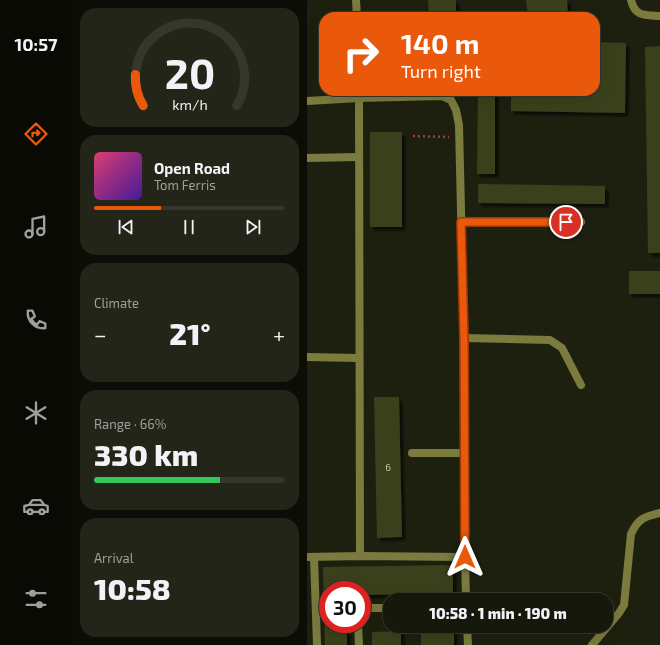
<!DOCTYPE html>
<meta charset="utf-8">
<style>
body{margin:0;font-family:"Exo 2",sans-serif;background:#232519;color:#f1f3f6;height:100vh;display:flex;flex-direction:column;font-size:15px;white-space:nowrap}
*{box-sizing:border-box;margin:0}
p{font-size:13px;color:#9ea09d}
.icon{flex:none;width:22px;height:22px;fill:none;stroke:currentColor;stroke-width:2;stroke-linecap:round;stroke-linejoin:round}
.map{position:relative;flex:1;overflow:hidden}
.sheet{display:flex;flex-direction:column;gap:8px;padding:8px;background:#0c0d06;width:235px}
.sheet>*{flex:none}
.banner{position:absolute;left:12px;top:12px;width:281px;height:84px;border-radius:16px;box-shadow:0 4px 16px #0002,0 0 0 1px #35372c;background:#ea580c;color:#fff;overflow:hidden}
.speed{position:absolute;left:12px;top:581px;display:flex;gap:8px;font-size:20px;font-weight:700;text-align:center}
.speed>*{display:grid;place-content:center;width:52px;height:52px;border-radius:50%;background:#16180b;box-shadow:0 4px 16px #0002,0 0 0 1px #35372c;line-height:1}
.speed .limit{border:6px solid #d22;background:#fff;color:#111}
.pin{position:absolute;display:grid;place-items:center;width:34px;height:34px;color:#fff;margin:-17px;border:2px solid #fff;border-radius:50%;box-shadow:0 1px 4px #0007}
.me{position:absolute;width:44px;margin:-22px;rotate:0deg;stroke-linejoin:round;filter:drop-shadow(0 0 3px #0008)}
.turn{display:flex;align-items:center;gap:14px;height:84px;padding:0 16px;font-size:18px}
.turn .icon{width:52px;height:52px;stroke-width:2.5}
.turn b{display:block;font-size:28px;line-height:34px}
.big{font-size:30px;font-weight:800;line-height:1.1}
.sheet .tile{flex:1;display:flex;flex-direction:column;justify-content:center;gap:6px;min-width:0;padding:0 14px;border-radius:16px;background:#232519}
.sheet .dial{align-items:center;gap:0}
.dial svg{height:104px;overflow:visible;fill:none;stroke:#35372c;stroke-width:7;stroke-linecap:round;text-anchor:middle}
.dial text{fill:#f1f3f6;stroke:none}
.song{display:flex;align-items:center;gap:12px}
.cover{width:48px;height:48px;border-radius:6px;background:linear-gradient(135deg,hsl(340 70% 55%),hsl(260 70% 35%))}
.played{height:4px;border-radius:2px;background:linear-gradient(90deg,#ea580c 35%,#35372c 35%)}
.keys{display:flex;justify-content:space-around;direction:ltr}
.heat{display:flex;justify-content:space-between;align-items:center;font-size:22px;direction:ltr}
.charge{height:6px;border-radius:3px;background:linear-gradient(90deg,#34c759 66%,#35372c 0)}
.trip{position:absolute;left:76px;top:593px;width:230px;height:40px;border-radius:16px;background:#16180b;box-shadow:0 4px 16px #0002,0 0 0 1px #35372c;font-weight:800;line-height:40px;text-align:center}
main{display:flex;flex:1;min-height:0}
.dock{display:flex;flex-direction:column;width:72px;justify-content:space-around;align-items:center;background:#090a04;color:#9ea09d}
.dock .icon{width:28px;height:28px}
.dock .on{color:#ea580c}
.dock b{font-size:18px;color:#f1f3f6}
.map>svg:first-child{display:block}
.building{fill:#3a401d;filter:url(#shadow)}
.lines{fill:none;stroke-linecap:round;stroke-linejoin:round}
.path{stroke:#a83944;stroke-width:2.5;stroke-dasharray:2 3;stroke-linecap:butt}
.lane{stroke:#7b7b3f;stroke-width:8}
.street{stroke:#7b7b3f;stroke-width:8}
.route-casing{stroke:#983908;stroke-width:10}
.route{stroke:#ea580c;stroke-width:7}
.labels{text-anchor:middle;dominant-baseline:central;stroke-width:4;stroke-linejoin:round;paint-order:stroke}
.number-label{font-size:10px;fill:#c8cca6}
</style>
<main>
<nav class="dock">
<b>10:57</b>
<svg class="icon on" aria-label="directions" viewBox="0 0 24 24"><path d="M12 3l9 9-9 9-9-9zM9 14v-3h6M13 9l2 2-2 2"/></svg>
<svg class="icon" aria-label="music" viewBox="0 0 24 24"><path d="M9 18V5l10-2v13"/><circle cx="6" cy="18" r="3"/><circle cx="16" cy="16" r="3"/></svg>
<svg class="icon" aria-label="phone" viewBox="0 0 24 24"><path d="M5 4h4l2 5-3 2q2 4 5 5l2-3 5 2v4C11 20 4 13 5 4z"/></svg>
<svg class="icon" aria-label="climate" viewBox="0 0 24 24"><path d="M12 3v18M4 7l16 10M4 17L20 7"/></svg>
<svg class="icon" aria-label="car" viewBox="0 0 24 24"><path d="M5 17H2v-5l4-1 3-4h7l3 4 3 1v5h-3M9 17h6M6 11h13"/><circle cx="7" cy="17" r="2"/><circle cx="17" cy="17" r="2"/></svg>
<svg class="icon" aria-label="filters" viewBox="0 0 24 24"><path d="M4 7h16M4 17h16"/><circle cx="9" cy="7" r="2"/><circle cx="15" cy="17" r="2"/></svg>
</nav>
<section class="sheet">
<div class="tile dial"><svg viewBox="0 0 100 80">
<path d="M14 69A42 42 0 1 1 86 69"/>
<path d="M14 69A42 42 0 0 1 8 45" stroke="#ea580c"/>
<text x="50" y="56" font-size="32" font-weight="700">20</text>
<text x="50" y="72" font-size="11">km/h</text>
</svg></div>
<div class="tile">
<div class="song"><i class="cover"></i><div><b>Open Road</b><p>Tom Ferris</p></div></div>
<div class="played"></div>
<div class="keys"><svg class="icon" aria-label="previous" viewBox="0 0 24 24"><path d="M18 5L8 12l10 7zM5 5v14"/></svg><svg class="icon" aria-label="pause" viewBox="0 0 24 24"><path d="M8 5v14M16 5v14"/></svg><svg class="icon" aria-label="next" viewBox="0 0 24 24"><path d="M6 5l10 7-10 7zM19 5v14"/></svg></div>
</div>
<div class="tile"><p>Climate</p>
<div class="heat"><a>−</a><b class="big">21°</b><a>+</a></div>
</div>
<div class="tile"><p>Range · 66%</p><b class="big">330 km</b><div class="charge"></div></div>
<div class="tile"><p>Arrival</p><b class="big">10:58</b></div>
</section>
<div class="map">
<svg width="353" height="645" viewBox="0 0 353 645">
<defs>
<filter id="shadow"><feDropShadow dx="3.5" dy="3.5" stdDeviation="1" flood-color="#0009"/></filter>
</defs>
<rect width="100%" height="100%" fill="#1e200f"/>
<!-- building -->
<g class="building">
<polygon points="121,0 149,0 149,17 122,17"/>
<polygon points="219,0 260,0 261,17 221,17"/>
<polygon points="288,42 319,43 318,113 204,111 204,91 288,91"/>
<polygon points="353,46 353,253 341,253 338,47"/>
<polygon points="171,91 188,91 188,174 170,174"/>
<rect x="63" y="132" width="32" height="95"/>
<polygon points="171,184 298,186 298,204 171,203"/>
<rect x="322" y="271" width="31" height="23"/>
<polygon points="67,397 92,397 95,537 70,538"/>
<polygon points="146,565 146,600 113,600 113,594 55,595 55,590 21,590 21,624 40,624 40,645 18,645 16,567"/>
<rect x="114" y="626" width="33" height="19"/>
<polygon points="94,631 94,645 65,645 65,632"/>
</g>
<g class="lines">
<!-- path -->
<polyline class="path" points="106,136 142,137"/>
<!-- lane -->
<g class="lane">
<polyline points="0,158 51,157"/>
<polyline points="154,222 274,222"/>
<polyline points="157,338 243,340 255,348 274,385"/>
<polyline points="0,357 51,358"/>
<polyline points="105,453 158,453"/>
<polyline points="55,613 62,608 83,608"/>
<polyline points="51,624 52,645"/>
<path d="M285,645L312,613L317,605L324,534C331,519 336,517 353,513"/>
</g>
<!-- street -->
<g class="street">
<polyline points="49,0 50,17"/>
<path d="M324,0C328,17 338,15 353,16"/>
<polyline points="52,91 53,556"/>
<polyline points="0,101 52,98 135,96 144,100 149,110 152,125 157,338 158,557 159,600"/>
<polyline points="0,557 53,556 158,557"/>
<polyline points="7,557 10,645"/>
<polyline points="160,626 161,645"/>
</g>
</g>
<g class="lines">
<defs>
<polyline id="route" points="158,557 157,338 154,222 259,222"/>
</defs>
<!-- route casing -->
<use href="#route" class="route-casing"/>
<!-- route -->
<use href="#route" class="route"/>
</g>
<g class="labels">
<!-- number labels -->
<g class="number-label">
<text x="81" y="467">6</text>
</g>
</g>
</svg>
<div class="speed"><div class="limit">30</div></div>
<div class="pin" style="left:259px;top:222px;background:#d93025"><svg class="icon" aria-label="arrive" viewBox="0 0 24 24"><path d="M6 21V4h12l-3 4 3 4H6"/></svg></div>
<svg class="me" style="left:158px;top:557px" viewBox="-20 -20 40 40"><path d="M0-17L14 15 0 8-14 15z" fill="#ea580c" stroke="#fff" stroke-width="4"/></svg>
<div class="trip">10:58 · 1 min · 190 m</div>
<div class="banner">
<div class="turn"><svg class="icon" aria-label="right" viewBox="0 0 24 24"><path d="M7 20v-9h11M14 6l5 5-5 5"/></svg><div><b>140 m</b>Turn right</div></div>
</div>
</div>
</main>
